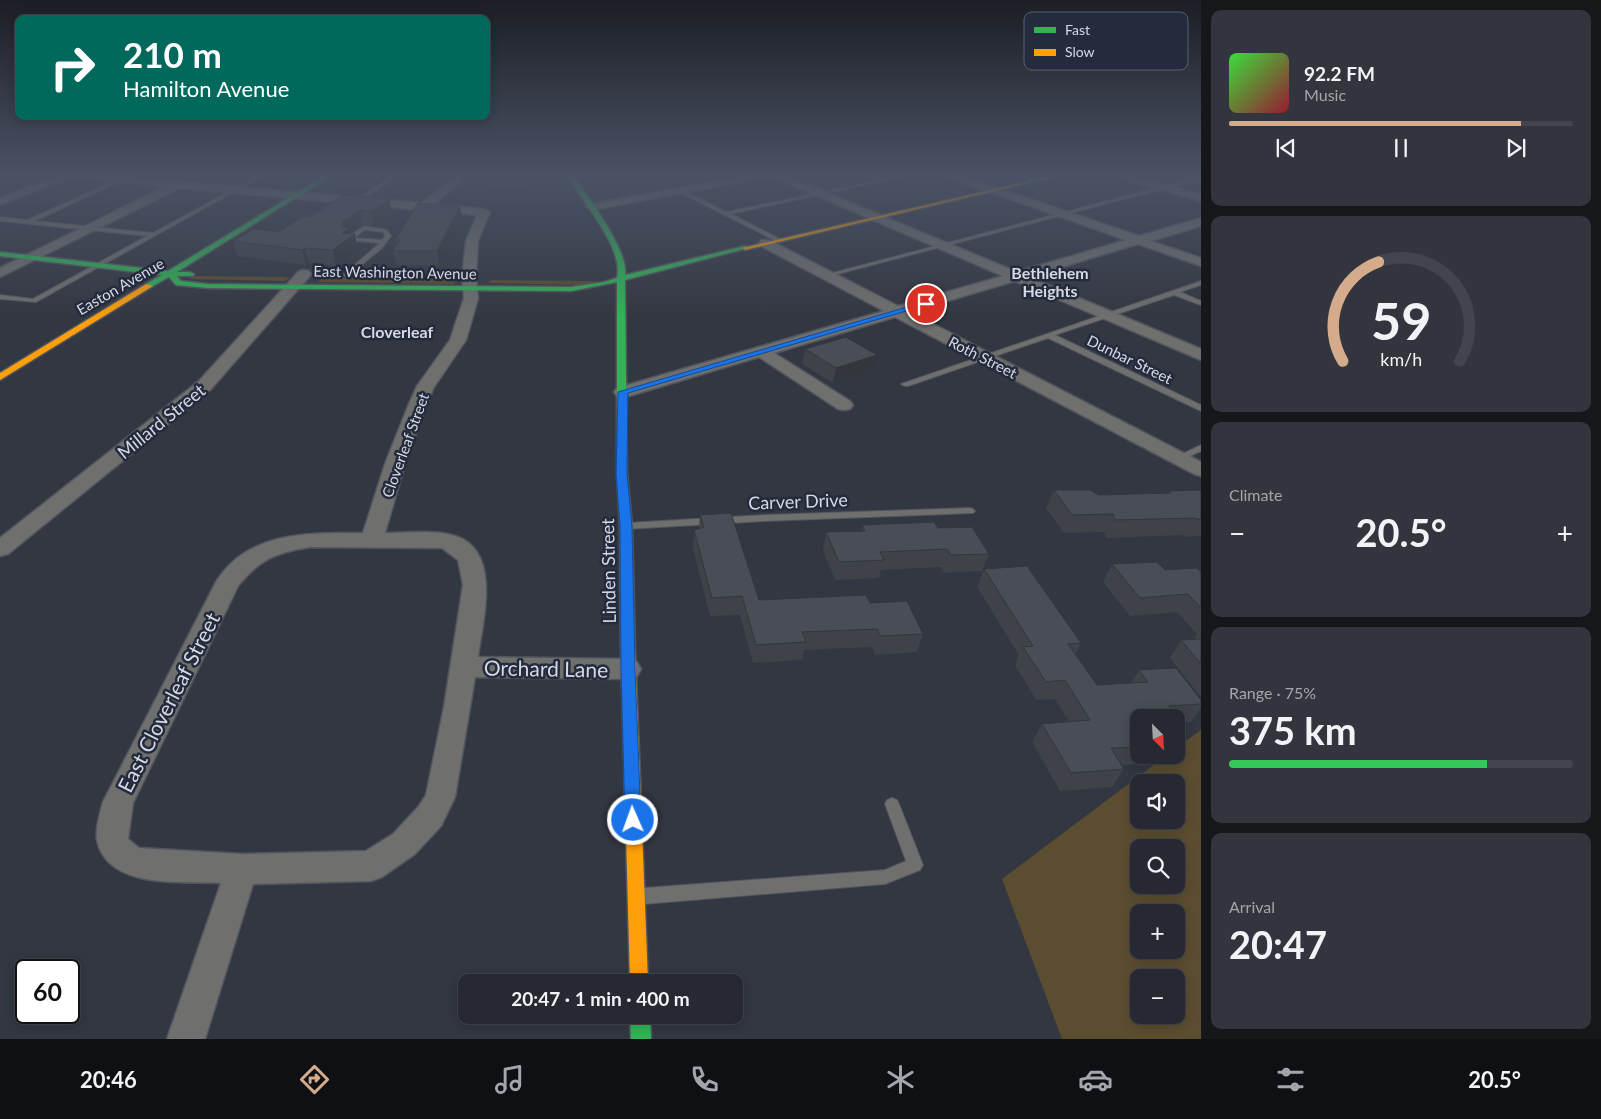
<!DOCTYPE html>
<meta charset="utf-8">
<style>
body{margin:0;font-family:Lato,sans-serif;background:#32353d;color:#f1f3f6;height:100vh;display:flex;flex-direction:column;font-size:19px;white-space:nowrap}
*{box-sizing:border-box;margin:0}
p{font-size:16px;color:#a4a6ab}
.icon{flex:none;width:28px;height:28px;fill:none;stroke:currentColor;stroke-width:2;stroke-linecap:round;stroke-linejoin:round}
.map{position:relative;flex:1;overflow:hidden}
.details{display:flex;flex-direction:column;gap:10px;padding:10px;background:#15171b;width:400px}
.details>*{flex:none}
.hud{position:absolute;left:15px;top:15px;width:475px;height:105px;border-radius:10px;box-shadow:0 2px 12px #0003,0 0 0 1px #42454d;background:#00695c;color:#fff;overflow:hidden}
.needle{width:32px;rotate:156deg}
.fabs{position:absolute;left:1130px;top:709px;display:grid;gap:10px}
.fabs a{display:grid;place-items:center;width:55px;height:55px;border-radius:10px;background:#262931;box-shadow:0 2px 12px #0003,0 0 0 1px #42454d;font-size:25px}
.speed{position:absolute;left:15px;top:959px;display:flex;gap:10px;font-size:25px;font-weight:700;text-align:center}
.speed>*{display:grid;place-content:center;width:65px;height:65px;border-radius:50%;background:#262931;box-shadow:0 2px 12px #0003,0 0 0 1px #42454d;line-height:1}
.speed .limit{border:2px solid #111;border-radius:8px;background:#fff;color:#111}
.pin{position:absolute;display:grid;place-items:center;width:42px;height:42px;color:#fff;margin:-21px;border:2px solid #fff;border-radius:50%;box-shadow:0 1px 5px #0007}
.me{position:absolute;width:55px;margin:-28px;rotate:358deg;stroke-linejoin:round;filter:drop-shadow(0 0 4px #0008)}
.turn{display:flex;align-items:center;gap:18px;height:105px;padding:0 25px;font-size:22px}
.turn .icon{width:65px;height:65px;stroke-width:2.5}
.turn b{display:block;font-size:35px;line-height:42px}
.big{font-size:38px;font-weight:700;line-height:1.1}
.details .widget{flex:1;display:flex;flex-direction:column;justify-content:center;gap:8px;min-width:0;padding:0 18px;border-radius:10px;background:#32353d}
.details .dial{align-items:center;gap:0}
.dial svg{height:130px;overflow:visible;fill:none;stroke:#42454d;stroke-width:7;stroke-linecap:round;text-anchor:middle}
.dial text{fill:#f1f3f6;stroke:none}
.song{display:flex;align-items:center;gap:15px}
.cover{width:60px;height:60px;border-radius:8px;background:linear-gradient(135deg,hsl(120 70% 55%),hsl(350 70% 35%))}
.played{height:5px;border-radius:2px;background:linear-gradient(90deg,#d6ab8b 85%,#42454d 85%)}
.keys{display:flex;justify-content:space-around;direction:ltr}
.heat{display:flex;justify-content:space-between;align-items:center;font-size:28px;direction:ltr}
.charge{height:8px;border-radius:4px;background:linear-gradient(90deg,#34c759 75%,#42454d 0)}
.trip{position:absolute;left:458px;top:974px;width:285px;height:50px;border-radius:10px;background:#262931;box-shadow:0 2px 12px #0003,0 0 0 1px #42454d;font-weight:700;line-height:50px;text-align:center}
.tabs{display:flex;height:80px;justify-content:space-around;align-items:center;background:#0f1014;color:#a4a6ab}
.tabs .icon{width:35px;height:35px}
.tabs .active{color:#d6ab8b}
.tabs b{font-size:22px;color:#f1f3f6}
main{display:flex;flex:1;min-height:0}
.map>svg:first-child{display:block}
.green{fill:#5b4d30;fill-rule:evenodd}
.lines{fill:none;stroke-linecap:round;stroke-linejoin:round}
.lane-casing{stroke:#51555e;stroke-width:2}
.street-casing{stroke:#51555e;stroke-width:3}
.fast-casing{stroke:#51555e;stroke-width:3}
.slow-casing{stroke:#51555e;stroke-width:3}
.lane{fill:#6f6f6e;fill-rule:evenodd}
.street{fill:#6f6f6e;fill-rule:evenodd}
.fast{fill:#30b455;fill-rule:evenodd}
.slow{fill:#ff9f0a;fill-rule:evenodd}
.wall{fill:#3f4249}
.shaded-wall{fill:#33363c}
.building{fill:#494d55;stroke:#33363c}
.route{fill:#1a73e8;stroke:#114b97}
.labels{text-anchor:middle;dominant-baseline:central;stroke-width:5;stroke-linejoin:round;paint-order:stroke}
.far-street-label{font-size:15px;fill:#d4d9e5;stroke:#232b3c}
.far-neighbourhood-label{font-size:16px;font-weight:bold;fill:#d4d9e5;stroke:#232b3c}
.street-label{font-size:18px;fill:#d4d9e5;stroke:#232b3c}
.near-street-label{font-size:21px;fill:#d4d9e5;stroke:#232b3c}
.key{fill:#232b3c;stroke:#585f6f;stroke-width:1}
.key-label{font-size:14px;fill:#d4d9e5}
</style>
<main>
<div class="map">
<svg width="1201" height="1039" viewBox="0 0 1201 1039">
<rect width="100%" height="100%" fill="#333741"/>
<!-- green -->
<g class="green">
<polygon points="195,276 287,277 290,278 284,281 189,279"/>
<polygon points="325,277 454,279 458,281 453,284 320,282 318,281"/>
<polygon points="493,280 589,281 600,282 588,285 489,283 489,281"/>
<path d="M1201,730V1039H1062L1002,879L1167,755H1176V748ZM1139,782H1176V820H1139ZM1139,848H1176V885H1139ZM1139,912H1176V950H1139ZM1139,978H1176V1015H1139Z"/>
</g>
<g class="lines">
<defs>
<g id="lane">
<polygon points="130,174 135,174 35,221 153,233 261,174 266,174 36,302 0,299 0,295 33,299 147,236 0,221 0,217 27,220"/>
<polygon points="394,174 399,174 361,202 357,202 357,200"/>
<polygon points="909,174 916,174 731,214 780,239 781,240 778,242 677,191 682,190 726,212"/>
<polygon points="1201,176 1201,179 830,276 825,275"/>
<path d="M364,226L387,230L391,236L382,248L348,276H344V274L380,243L346,240V238ZM365,230L383,232L385,236L382,240L354,238Z"/>
<polygon points="1201,281 1201,285 1180,292 1201,301 1201,305 1174,295 1055,335 1201,405 1201,411 1048,338 908,386 905,386 901,384"/>
<polygon points="1201,445 1201,451 1182,460 1176,460 1174,458"/>
<polygon points="970,508 973,509 975,511 973,513 765,521 627,529 622,526 627,523 765,515"/>
<polygon points="892,798 897,800 899,804 923,865 920,870 885,884 644,904 639,901 636,896 639,891 644,888 885,870 906,861 885,804 887,800"/>
</g>
<g id="street">
<path d="M60,174H95L422,203L458,174H469L434,204L484,209L490,212L478,241L476,277L478,298L466,340L434,387L426,406L405,464L385,533C408,533 436,529 458,537C502,554 482,623 478,657L628,659L637,662L641,669L637,676L628,679L475,677L455,797L441,826L415,854L382,877L371,881L253,884L205,1039H167L221,883C183,881 107,890 97,840C95,828 100,814 103,802L216,582C248,530 311,533 363,533L385,464L408,406L417,386L450,340L464,298L462,277L466,241L477,215L180,188L0,277V268L166,186L69,177L0,205V198ZM311,547L442,548L458,560L463,585L444,707L426,795L419,806L393,834L366,851L242,854L139,848L128,839L133,803L238,586C260,559 277,552 311,547Z"/>
<polygon points="754,174 782,174 1017,272 1126,240 944,176 943,174 957,174 1139,236 1201,218 1201,226 1151,241 1201,258 1201,266 1138,244 1029,277 1201,349 1201,360 1015,281 910,312 1201,462 1201,476 1194,474 895,317 774,353 850,401 853,405 850,409 844,410 838,409 759,357 629,396 623,397 617,396 614,392 617,388 884,311 761,246 759,243 761,240 769,240 898,306 1003,276 771,176 592,210 586,207 592,204"/>
<polygon points="1113,174 1128,174 1201,194 1201,201 1114,176"/>
<polygon points="304,270 309,271 311,274 309,277 211,389 8,554 0,556 0,538 199,381 299,271"/>
</g>
<g id="fast">
<path d="M328,174H334L177,272H190L194,274L193,276H177L181,281L208,284L571,287L604,282L617,278C624,245 580,202 568,174H572C587,195 629,251 625,275L745,246L748,248L625,280L627,474L632,526L635,651L633,655L628,656L623,655L621,651L620,526L617,474V282L571,291L208,288L176,285L169,277L149,288H146V284L162,275L0,256V252L168,271Z"/>
<polygon points="630,1015 650,1015 651,1039 631,1039"/>
</g>
<g id="slow">
<polygon points="1059,174 1067,174 745,250 742,248"/>
<polygon points="146,284 153,286 0,380 0,373"/>
<polygon points="628,646 633,647 635,651 648,982 630,982 621,651 623,647"/>
</g>
</defs>
<!-- lane casing -->
<use href="#lane" class="lane-casing"/>
<!-- street casing -->
<use href="#street" class="street-casing"/>
<!-- fast casing -->
<use href="#fast" class="fast-casing"/>
<!-- slow casing -->
<use href="#slow" class="slow-casing"/>
<!-- lane -->
<use href="#lane" class="lane"/>
<!-- street -->
<use href="#street" class="street"/>
<!-- fast -->
<use href="#fast" class="fast"/>
<!-- slow -->
<use href="#slow" class="slow"/>
</g>
<!-- wall -->
<g class="wall">
<polygon points="339,174 392,174 369,188 339,186 337,175"/>
<polygon points="395,174 454,174 449,177 433,176 426,181 396,179"/>
<polygon points="484,174 542,174 542,184 487,187"/>
<polygon points="343,195 392,213 374,226 363,224 350,233 350,234 355,234 357,249 336,266 309,263 306,265 237,256 233,241 279,232 310,217"/>
<polygon points="460,206 462,219 439,265 395,265 393,251 396,246 395,240"/>
<polygon points="805,349 874,370 833,383 802,364"/>
<polygon points="1054,490 1098,495 1168,493 1169,491 1201,490 1201,536 1185,537 1184,535 1107,538 1104,532 1064,533 1046,508"/>
<polygon points="700,515 759,600 870,603 923,634 917,652 875,655 872,647 804,650 802,660 753,663 740,615 710,616 693,548 694,530 699,529"/>
<polygon points="862,525 938,528 989,554 982,571 944,573 941,567 881,570 879,578 835,580 823,550 826,532 861,531"/>
<polygon points="1112,564 1165,570 1201,572 1201,696 1200,696 1170,658 1181,640 1194,639 1197,634 1177,612 1130,616 1103,582"/>
<polygon points="984,569 1081,643 1076,654 1097,685 1131,683 1139,670 1201,700 1201,708 1191,722 1182,723 1183,725 1176,735 1176,718 1139,718 1139,755 1146,755 1140,764 1122,765 1124,769 1112,787 1060,791 1032,742 1042,724 1069,722 1055,699 1036,700 1015,665 1019,655 977,587"/>
</g>
<!-- shaded-wall -->
<g class="shaded-wall">
<polygon points="373,174 392,174 369,188 367,177"/>
<polygon points="425,174 432,174 433,176 426,181"/>
<polygon points="389,199 392,213 374,226 372,212"/>
<polygon points="460,206 462,219 439,265 437,251"/>
<polygon points="360,210 363,224 350,233 351,237 355,234 357,249 336,266 333,250 342,227 342,222"/>
<polygon points="305,248 309,263 306,265 302,250"/>
<polygon points="877,355 874,370 833,383 836,368"/>
</g>
<!-- building -->
<g class="building">
<polygon points="339,174 373,174 367,177 337,175"/>
<polygon points="485,174 534,174 486,176"/>
<polygon points="343,195 389,199 372,212 360,210 342,222 342,227 349,228 342,233 355,234 333,250 305,248 302,250 233,241 254,229 279,232 303,216 310,217"/>
<polygon points="418,203 460,206 437,251 393,251 400,240 395,240"/>
<polygon points="846,337 877,355 836,368 805,349"/>
<polygon points="1054,490 1091,490 1098,495 1171,493 1169,491 1201,490 1201,519 1196,519 1194,518 1115,520 1113,514 1072,515"/>
<polygon points="731,513 759,600 866,595 870,603 907,601 923,634 881,636 877,629 802,632 806,642 756,645 742,596 712,598 694,530 704,527 700,515"/>
<polygon points="934,522 938,528 972,527 989,554 951,555 947,549 880,552 884,560 839,562 826,532 865,531 862,525"/>
<polygon points="1157,562 1165,570 1197,568 1201,572 1201,608 1188,594 1140,598 1112,564"/>
<polygon points="1027,566 1081,643 1068,644 1097,685 1148,682 1139,670 1176,668 1201,700 1201,704 1169,706 1183,725 1176,725 1176,718 1139,718 1139,747 1111,748 1124,769 1071,773 1042,724 1090,720 1065,680 1046,682 1023,647 1033,646 984,569"/>
<polygon points="1201,639 1201,664 1181,640"/>
</g>
<!-- sky -->
<linearGradient id="sky" x2="0" y2="1"><stop stop-color="#1c1e24"/><stop offset="0.55" stop-color="#4a5365"/><stop offset="1" stop-color="#4a5365" stop-opacity="0"/></linearGradient>
<rect width="1201" height="319" fill="url(#sky)"/>
<!-- route -->
<polygon class="route" points="924,302 930,304 628,393 627,474 632,526 635,669 641,820 639,826 633,828 627,826 625,820 621,669 620,526 616,474 618,392"/>
<g class="labels">
<!-- far-street labels -->
<g class="far-street-label">
<text transform="translate(395 272) rotate(1)">East Washington Avenue</text>
<text transform="translate(120 286) rotate(-30)">Easton Avenue</text>
<text transform="translate(983 357) rotate(27)">Roth Street</text>
<text transform="translate(1130 359) rotate(26)">Dunbar Street</text>
<text transform="translate(405 445) rotate(-70)">Cloverleaf Street</text>
</g>
<!-- far-neighbourhood labels -->
<g class="far-neighbourhood-label">
<text x="1050" y="272">Bethlehem<tspan x="1050" dy="18">Heights</tspan></text>
<text x="397" y="331">Cloverleaf</text>
</g>
<!-- street labels -->
<g class="street-label">
<text transform="translate(161 421) rotate(-39)">Millard Street</text>
<text transform="translate(798 501) rotate(-2)">Carver Drive</text>
<text transform="translate(608 571) rotate(-91)">Linden Street</text>
</g>
<!-- near-street labels -->
<g class="near-street-label">
<text transform="translate(546 668) rotate(1)">Orchard Lane</text>
<text transform="translate(168 702) rotate(-63)">East Cloverleaf Street</text>
</g>
</g>
<!-- legend -->
<rect x="1024" y="12" width="164" height="58" rx="8" class="key"/>
<rect x="1034" y="27" width="22" height="6" fill="#30b455"/>
<rect x="1034" y="49" width="22" height="7" fill="#ff9f0a"/>
<g class="key-label">
<text x="1065" y="35">Fast</text>
<text x="1065" y="57">Slow</text>
</g>
</svg>
<div class="fabs">
<a><svg class="needle" viewBox="-14 -14 28 28"><path d="M0-13l5 13h-10z" fill="#e53935"/><path d="M0 13l5-13h-10z" fill="#a4a6ab"/></svg></a>
<a><svg class="icon" aria-label="sound" viewBox="0 0 24 24"><path d="M4 9h4l5-4v14l-5-4H4zM17 9q2 3 0 6"/></svg></a>
<a><svg class="icon" aria-label="search" viewBox="0 0 24 24"><circle cx="10" cy="10" r="6"/><path d="M15 15l6 6"/></svg></a>
<a>+</a>
<a>−</a>
</div>
<div class="speed"><div class="limit">60</div></div>
<div class="pin" style="left:926px;top:304px;background:#d93025"><svg class="icon" aria-label="arrive" viewBox="0 0 24 24"><path d="M6 21V4h12l-3 4 3 4H6"/></svg></div>
<svg class="me" style="left:633px;top:820px" viewBox="-20 -20 40 40"><circle r="17" fill="#1a73e8" stroke="#fff" stroke-width="3"/><path d="M0-11L8 9 0 5-8 9z" fill="#fff"/></svg>
<div class="trip">20:47 · 1 min · 400 m</div>
<div class="hud">
<div class="turn"><svg class="icon" aria-label="right" viewBox="0 0 24 24"><path d="M7 20v-9h11M14 6l5 5-5 5"/></svg><div><b>210 m</b>Hamilton Avenue</div></div>
</div>
</div>
<section class="details">
<div class="widget">
<div class="song"><i class="cover"></i><div><b>92.2 FM</b><p>Music</p></div></div>
<div class="played"></div>
<div class="keys"><svg class="icon" aria-label="previous" viewBox="0 0 24 24"><path d="M18 5L8 12l10 7zM5 5v14"/></svg><svg class="icon" aria-label="pause" viewBox="0 0 24 24"><path d="M8 5v14M16 5v14"/></svg><svg class="icon" aria-label="next" viewBox="0 0 24 24"><path d="M6 5l10 7-10 7zM19 5v14"/></svg></div>
</div>
<div class="widget dial"><svg viewBox="0 0 100 80">
<path d="M14 69A42 42 0 1 1 86 69"/>
<path d="M14 69A42 42 0 0 1 36 8" stroke="#d6ab8b"/>
<text x="50" y="56" font-size="32" font-weight="700">59</text>
<text x="50" y="72" font-size="11">km/h</text>
</svg></div>
<div class="widget"><p>Climate</p>
<div class="heat"><a>−</a><b class="big">20.5°</b><a>+</a></div>
</div>
<div class="widget"><p>Range · 75%</p><b class="big">375 km</b><div class="charge"></div></div>
<div class="widget"><p>Arrival</p><b class="big">20:47</b></div>
</section>
</main>
<nav class="tabs">
<b>20:46</b>
<svg class="icon active" aria-label="directions" viewBox="0 0 24 24"><path d="M12 3l9 9-9 9-9-9zM9 14v-3h6M13 9l2 2-2 2"/></svg>
<svg class="icon" aria-label="music" viewBox="0 0 24 24"><path d="M9 18V5l10-2v13"/><circle cx="6" cy="18" r="3"/><circle cx="16" cy="16" r="3"/></svg>
<svg class="icon" aria-label="phone" viewBox="0 0 24 24"><path d="M5 4h4l2 5-3 2q2 4 5 5l2-3 5 2v4C11 20 4 13 5 4z"/></svg>
<svg class="icon" aria-label="climate" viewBox="0 0 24 24"><path d="M12 3v18M4 7l16 10M4 17L20 7"/></svg>
<svg class="icon" aria-label="car" viewBox="0 0 24 24"><path d="M5 17H2v-5l4-1 3-4h7l3 4 3 1v5h-3M9 17h6M6 11h13"/><circle cx="7" cy="17" r="2"/><circle cx="17" cy="17" r="2"/></svg>
<svg class="icon" aria-label="filters" viewBox="0 0 24 24"><path d="M4 7h16M4 17h16"/><circle cx="9" cy="7" r="2"/><circle cx="15" cy="17" r="2"/></svg>
<b>20.5°</b>
</nav>
